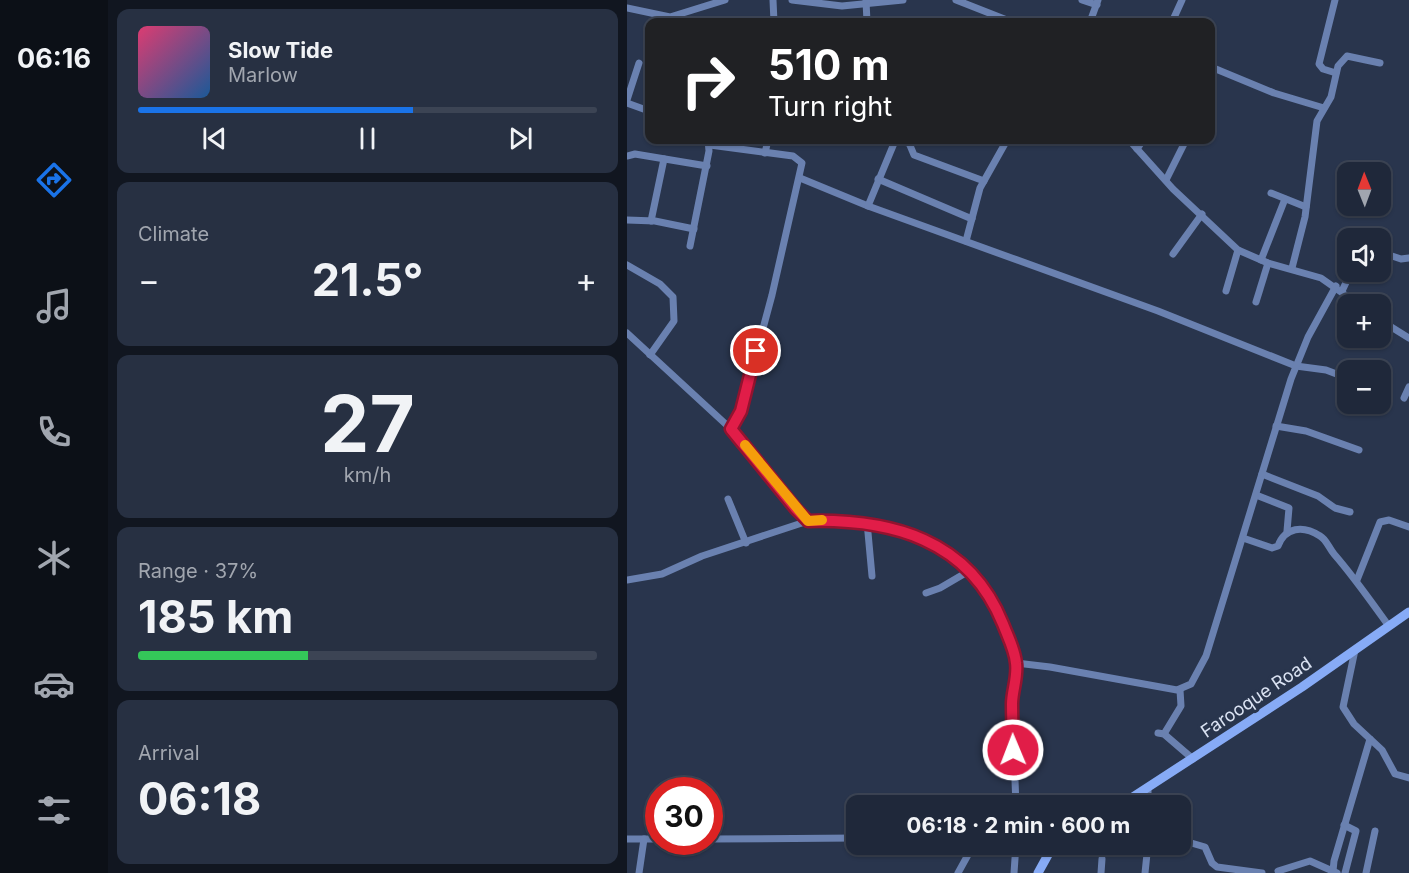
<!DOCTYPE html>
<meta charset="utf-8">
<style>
body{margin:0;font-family:Inter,sans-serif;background:#273042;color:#f1f3f6;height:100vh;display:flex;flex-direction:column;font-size:22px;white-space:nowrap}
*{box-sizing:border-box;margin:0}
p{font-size:20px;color:#a1a6af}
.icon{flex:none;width:33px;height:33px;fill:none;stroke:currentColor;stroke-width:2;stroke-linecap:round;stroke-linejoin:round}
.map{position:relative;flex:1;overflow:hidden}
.panel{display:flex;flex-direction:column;gap:9px;padding:9px;background:#111620;width:519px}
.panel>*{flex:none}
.banner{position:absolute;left:18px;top:18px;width:570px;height:126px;border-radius:12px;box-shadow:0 2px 4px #0004,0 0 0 2px #3c4454;background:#202124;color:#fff;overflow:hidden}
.needle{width:39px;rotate:359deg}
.tools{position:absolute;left:710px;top:162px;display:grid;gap:12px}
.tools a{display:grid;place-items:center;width:54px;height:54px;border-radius:12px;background:#1f283a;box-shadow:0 2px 4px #0004,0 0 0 2px #3c4454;font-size:30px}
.speed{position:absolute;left:18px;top:777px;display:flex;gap:12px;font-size:30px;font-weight:700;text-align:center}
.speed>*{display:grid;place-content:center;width:78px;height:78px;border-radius:50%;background:#1f283a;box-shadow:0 2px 4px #0004,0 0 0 2px #3c4454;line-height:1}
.speed .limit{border:9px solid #d22;background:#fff;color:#111}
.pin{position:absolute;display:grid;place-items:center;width:51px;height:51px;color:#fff;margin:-26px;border:3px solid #fff;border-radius:50%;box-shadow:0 2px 6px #0007}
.me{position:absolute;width:66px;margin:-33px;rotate:359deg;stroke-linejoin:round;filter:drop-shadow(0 0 4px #0008)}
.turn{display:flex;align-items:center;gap:21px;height:126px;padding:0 24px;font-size:27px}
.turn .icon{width:78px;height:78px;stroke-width:2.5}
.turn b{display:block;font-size:42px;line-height:51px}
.big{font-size:45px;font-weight:700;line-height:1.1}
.panel .tile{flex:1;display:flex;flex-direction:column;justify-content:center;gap:9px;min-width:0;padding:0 21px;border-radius:12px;background:#273042}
.panel .dial{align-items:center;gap:0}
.dial b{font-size:78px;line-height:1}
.song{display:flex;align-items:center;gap:18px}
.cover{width:72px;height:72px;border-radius:9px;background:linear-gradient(135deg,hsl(340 70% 55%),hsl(210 70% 35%))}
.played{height:6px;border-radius:3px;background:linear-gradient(90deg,#1a73e8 60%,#3c4454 60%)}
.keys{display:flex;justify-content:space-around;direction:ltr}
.heat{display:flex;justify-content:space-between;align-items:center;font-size:33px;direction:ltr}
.charge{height:9px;border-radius:4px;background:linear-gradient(90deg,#34c759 37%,#3c4454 0)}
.trip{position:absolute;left:219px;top:795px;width:345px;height:60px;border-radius:12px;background:#1f283a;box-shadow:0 2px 4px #0004,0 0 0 2px #3c4454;font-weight:700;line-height:60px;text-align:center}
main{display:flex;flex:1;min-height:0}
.menu{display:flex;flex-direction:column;width:108px;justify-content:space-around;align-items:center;background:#0c1017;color:#a1a6af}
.menu .icon{width:42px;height:42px}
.menu .selected{color:#1a73e8}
.menu b{font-size:27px;color:#f1f3f6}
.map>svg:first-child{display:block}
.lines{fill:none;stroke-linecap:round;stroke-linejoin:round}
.street{stroke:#6a81b0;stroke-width:7}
.secondary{stroke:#87abf6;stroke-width:9}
.route-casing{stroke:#92132f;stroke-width:15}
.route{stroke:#e11d48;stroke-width:10}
.slow{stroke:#f59e0b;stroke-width:10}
.labels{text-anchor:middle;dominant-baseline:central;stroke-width:6;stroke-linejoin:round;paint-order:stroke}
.street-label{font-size:18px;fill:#dae2f2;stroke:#29354d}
</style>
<main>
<nav class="menu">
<b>06:16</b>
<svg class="icon selected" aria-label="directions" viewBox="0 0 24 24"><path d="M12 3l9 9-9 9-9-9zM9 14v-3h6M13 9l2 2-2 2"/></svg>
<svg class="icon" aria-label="music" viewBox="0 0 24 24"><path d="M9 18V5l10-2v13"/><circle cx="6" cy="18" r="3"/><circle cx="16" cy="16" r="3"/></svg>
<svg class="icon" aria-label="phone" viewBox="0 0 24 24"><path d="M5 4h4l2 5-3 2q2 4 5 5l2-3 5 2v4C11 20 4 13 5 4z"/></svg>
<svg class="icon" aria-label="climate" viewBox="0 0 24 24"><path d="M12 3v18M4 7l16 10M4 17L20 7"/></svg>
<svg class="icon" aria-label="car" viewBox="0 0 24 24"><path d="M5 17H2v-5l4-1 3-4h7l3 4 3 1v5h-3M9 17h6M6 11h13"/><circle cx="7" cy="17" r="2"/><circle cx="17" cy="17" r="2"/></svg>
<svg class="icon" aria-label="filters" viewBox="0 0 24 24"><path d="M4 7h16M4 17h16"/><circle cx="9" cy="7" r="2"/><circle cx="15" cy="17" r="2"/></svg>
</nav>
<section class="panel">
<div class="tile">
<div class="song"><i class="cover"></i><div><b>Slow Tide</b><p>Marlow</p></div></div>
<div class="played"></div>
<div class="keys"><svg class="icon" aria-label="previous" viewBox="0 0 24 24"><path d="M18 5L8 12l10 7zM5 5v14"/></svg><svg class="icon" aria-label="pause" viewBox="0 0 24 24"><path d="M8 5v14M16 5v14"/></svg><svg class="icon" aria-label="next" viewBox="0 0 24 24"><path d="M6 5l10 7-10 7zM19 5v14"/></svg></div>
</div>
<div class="tile"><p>Climate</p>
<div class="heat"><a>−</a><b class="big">21.5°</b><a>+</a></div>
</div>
<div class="tile dial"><b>27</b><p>km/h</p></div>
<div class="tile"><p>Range · 37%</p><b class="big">185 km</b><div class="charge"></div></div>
<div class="tile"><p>Arrival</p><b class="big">06:18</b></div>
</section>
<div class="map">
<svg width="782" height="873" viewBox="0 0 782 873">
<rect width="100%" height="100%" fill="#29354d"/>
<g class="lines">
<!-- street -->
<g class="street">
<polyline points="146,0 147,22"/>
<polyline points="165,0 215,6 276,0"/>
<polyline points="329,0 385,22"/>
<polyline points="455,0 470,5"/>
<polyline points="708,0 692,64 696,69 709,73"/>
<polyline points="239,1 240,22"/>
<polyline points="0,8 43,17 98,0"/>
<polyline points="446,22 453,22"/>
<polyline points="463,22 471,0"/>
<polyline points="545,22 555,0"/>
<polyline points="584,67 647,93 697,108"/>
<polyline points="0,100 12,63"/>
<polyline points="0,103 22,111"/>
<polyline points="502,140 546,189 611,250 641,263 694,278 731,304"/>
<polyline points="83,145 166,156 175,163 145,295 114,410 104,429"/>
<polyline points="510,149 516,140"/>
<polyline points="138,153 141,140"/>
<polyline points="0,156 8,154 80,166"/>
<polyline points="173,178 241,206 531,311 669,366 699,370 720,378"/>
<polyline points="251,179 345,219"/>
<polyline points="539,180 558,142"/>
<polyline points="644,193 679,207"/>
<polyline points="241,206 268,141 282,143 287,155 357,181"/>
<polyline points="0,220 28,221 67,229"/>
<polyline points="24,221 37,159"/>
<polyline points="339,241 353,188 380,140"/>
<polyline points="63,246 82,151 81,140"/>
<polyline points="753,252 774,259 782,258"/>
<polyline points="546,254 575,214"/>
<polyline points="634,260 658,199"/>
<polyline points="0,265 33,284 46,297 47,321 23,355"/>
<polyline points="665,268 678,217 690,121 704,97 711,66 720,56 753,63"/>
<polyline points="599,291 611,250"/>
<polyline points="715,291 724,272"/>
<polyline points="629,302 641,263"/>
<polyline points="753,320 782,338"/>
<polyline points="0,333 104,429 181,521"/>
<polyline points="777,398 782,387"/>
<polyline points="649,426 679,431 732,450"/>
<polyline points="635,474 691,496 708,508 723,512"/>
<polyline points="629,495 662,508 660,531"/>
<polyline points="101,499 119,543"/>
<polyline points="240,522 245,576"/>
<path d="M616,538L645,548L651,546C658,527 676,525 693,536C699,539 702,548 707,554C727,577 743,600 761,625"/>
<polyline points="0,580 35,574 75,556 181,521 251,524 280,532 313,548 334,564 358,590 374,620 388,656 389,668 385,703 389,806"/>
<polyline points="730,580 753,522 762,520 782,527"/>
<polyline points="299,593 313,588 342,571"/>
<polyline points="728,650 716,707 727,724 755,750 768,774 782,778"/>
<polyline points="389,663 423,667 550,690 564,684 579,656 664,379 681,337 709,286"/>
<polyline points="531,733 537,734 566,759"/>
<polyline points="537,734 554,706 553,690"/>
<polyline points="521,788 521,806"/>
<polyline points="717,825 729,831 718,873"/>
<polyline points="0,839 32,839"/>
<polyline points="82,839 230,838"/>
<polyline points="554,840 578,847 585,863 590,867 635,873"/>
<polyline points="651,871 683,861 710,873"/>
<polyline points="706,871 707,861 743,739"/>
<polyline points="12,873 17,839"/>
<polyline points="331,873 347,844"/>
<polyline points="387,873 389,844"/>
<polyline points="474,873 475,859"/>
<polyline points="518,873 521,844"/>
<polyline points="739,873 748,831"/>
</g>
<!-- secondary -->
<g class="secondary">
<polyline points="492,806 675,687 782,612"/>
<polyline points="411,873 427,844"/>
</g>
</g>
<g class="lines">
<defs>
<path id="route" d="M129,351L114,411L104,429L169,509L181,521C264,519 342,539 376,624C381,637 388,650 389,663C391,677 385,691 385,704C385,719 386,735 386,750"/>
</defs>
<!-- route casing -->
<use href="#route" class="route-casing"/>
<!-- route -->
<use href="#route" class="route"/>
<!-- slow -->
<polyline class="slow" points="118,445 181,521 195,520"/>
</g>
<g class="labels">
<!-- street labels -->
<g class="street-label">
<text transform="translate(629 697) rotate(-34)">Farooque Road</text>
</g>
</g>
</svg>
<div class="tools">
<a><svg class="needle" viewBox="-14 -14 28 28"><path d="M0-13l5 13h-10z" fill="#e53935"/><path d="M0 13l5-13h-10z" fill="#a1a6af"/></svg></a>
<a><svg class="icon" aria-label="sound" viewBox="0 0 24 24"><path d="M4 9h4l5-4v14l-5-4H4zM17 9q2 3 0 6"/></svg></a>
<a>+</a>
<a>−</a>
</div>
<div class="speed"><div class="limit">30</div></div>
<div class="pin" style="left:129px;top:351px;background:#d93025"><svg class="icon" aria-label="arrive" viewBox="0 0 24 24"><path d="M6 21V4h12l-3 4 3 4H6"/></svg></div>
<svg class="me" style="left:386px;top:750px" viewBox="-20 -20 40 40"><circle r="17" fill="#e11d48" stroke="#fff" stroke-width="3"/><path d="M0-11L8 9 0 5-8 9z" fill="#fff"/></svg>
<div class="trip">06:18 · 2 min · 600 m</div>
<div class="banner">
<div class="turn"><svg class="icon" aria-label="right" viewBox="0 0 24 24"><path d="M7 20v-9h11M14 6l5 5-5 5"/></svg><div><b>510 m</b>Turn right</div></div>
</div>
</div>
</main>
